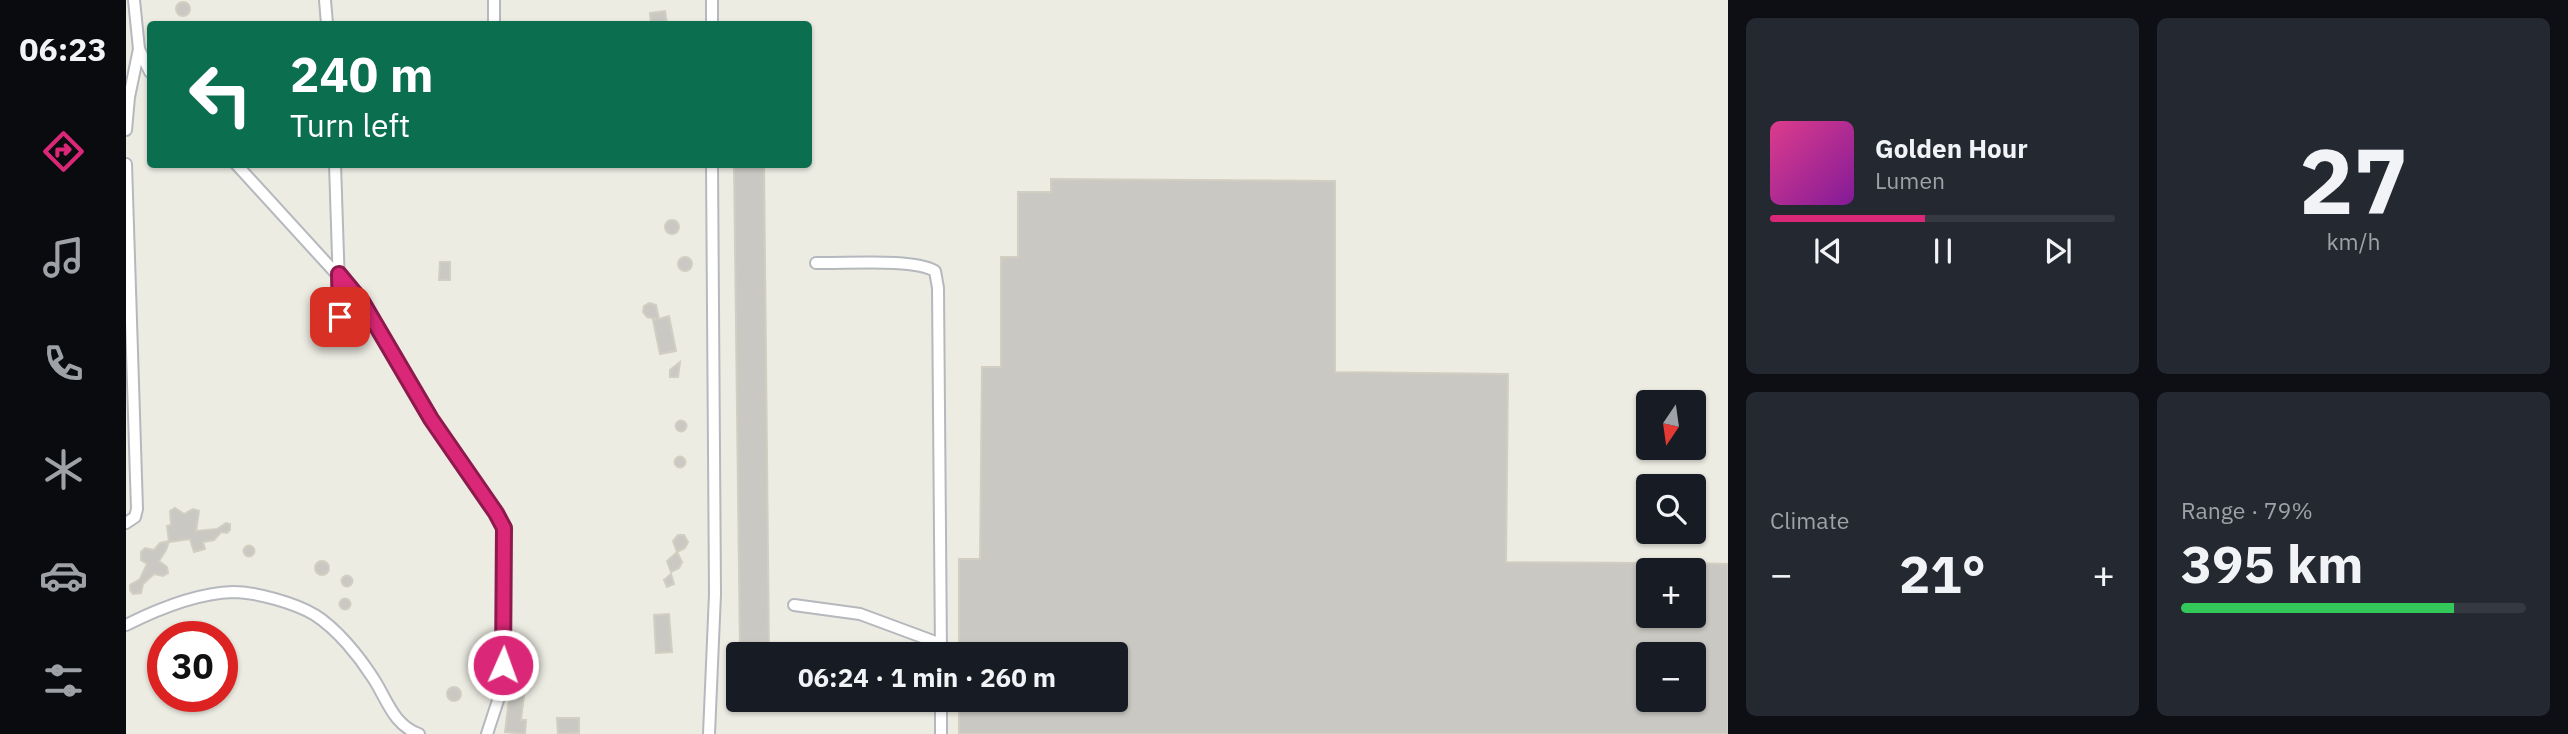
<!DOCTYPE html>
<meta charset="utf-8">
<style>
body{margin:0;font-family:"IBM Plex Sans",sans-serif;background:#242831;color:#f1f3f6;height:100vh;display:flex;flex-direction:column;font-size:26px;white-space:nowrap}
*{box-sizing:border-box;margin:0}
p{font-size:23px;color:#9ea1a6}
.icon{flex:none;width:38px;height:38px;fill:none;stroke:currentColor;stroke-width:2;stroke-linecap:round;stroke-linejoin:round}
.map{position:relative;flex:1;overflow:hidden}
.details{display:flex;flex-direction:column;gap:18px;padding:18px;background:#0d0f14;width:840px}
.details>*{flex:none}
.guide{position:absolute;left:21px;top:21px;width:665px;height:147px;border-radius:7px;box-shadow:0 2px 5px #0004;background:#0b6e4f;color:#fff;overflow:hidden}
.needle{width:46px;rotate:193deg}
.tools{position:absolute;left:1510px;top:390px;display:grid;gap:14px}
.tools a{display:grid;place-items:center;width:70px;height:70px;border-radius:7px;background:#171b24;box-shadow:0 2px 5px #0004;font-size:35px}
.speed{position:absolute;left:21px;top:621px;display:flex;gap:14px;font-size:35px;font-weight:700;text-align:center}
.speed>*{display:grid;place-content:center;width:91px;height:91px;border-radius:50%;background:#171b24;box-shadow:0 2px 5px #0004;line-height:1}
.speed .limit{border:10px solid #d22;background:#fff;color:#111}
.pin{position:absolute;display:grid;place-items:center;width:60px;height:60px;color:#fff;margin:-30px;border-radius:14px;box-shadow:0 4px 10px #0006}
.me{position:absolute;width:77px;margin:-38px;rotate:2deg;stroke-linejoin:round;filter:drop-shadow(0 0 5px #0008)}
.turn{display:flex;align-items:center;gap:24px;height:147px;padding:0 28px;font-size:32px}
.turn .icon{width:91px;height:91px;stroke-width:2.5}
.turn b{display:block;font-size:49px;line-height:60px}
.big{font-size:52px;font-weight:700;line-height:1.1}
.details .widget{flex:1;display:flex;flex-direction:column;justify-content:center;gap:10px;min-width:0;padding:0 24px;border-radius:10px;background:#242831}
.details .dial{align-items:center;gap:0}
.dial b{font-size:91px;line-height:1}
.song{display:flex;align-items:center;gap:21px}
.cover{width:84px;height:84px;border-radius:10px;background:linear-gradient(135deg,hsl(330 70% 55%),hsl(290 70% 35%))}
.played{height:7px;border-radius:4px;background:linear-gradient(90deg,#db2777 45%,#363941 45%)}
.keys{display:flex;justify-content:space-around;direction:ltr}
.heat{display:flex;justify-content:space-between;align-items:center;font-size:38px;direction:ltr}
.charge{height:10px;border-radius:5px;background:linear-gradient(90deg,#34c759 79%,#363941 0)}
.details .tiles{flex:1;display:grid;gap:18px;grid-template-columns:repeat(2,1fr)}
.trip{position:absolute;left:600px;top:642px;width:402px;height:70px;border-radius:7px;background:#171b24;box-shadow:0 2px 5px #0004;font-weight:700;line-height:70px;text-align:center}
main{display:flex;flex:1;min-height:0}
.dock{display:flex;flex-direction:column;width:126px;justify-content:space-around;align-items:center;background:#090b0e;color:#9ea1a6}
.dock .icon{width:49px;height:49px}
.dock .selected{color:#db2777}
.dock b{font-size:32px;color:#f1f3f6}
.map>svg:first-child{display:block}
.building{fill:#cac8c2;stroke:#d2cec2;stroke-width:2;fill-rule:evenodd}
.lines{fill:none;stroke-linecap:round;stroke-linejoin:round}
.minor-casing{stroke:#b5b8bd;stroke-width:14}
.minor{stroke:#fff;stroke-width:10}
.route-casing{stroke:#8e194d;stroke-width:18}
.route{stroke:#db2777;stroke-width:12}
</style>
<main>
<nav class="dock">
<b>06:23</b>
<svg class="icon selected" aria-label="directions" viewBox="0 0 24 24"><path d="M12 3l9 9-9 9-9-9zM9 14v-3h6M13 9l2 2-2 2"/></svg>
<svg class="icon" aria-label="music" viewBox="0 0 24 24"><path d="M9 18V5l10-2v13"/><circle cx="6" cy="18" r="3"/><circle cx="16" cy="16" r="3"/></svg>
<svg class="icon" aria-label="phone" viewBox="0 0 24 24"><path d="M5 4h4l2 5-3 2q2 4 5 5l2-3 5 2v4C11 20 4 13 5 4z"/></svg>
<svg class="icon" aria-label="climate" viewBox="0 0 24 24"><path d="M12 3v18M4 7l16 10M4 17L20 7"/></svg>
<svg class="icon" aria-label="car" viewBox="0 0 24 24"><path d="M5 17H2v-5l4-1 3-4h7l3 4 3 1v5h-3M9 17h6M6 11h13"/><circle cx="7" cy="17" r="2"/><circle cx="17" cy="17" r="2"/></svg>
<svg class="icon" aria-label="filters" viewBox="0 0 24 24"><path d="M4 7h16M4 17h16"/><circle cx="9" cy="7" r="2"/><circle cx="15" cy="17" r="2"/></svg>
</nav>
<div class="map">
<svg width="1602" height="734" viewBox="0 0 1602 734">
<rect width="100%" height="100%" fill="#edece3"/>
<!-- building -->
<g class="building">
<circle cx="57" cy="9" r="7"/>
<polygon points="539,11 541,24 525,24 524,13"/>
<polygon points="608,164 638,164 643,654 614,654"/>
<path d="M925,179L1209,181V372L1382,374L1380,562L1522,563V616H1568V563L1602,564V734H833V700H990V654H833V559H854L856,367H875V257H892V192H925ZM1522,654H1568V700H1522Z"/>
<circle cx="546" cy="227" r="7"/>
<circle cx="559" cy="264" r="7"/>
<polygon points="314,262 324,262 324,280 313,280"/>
<polygon points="523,303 530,305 533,319 543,316 550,351 534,354 527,320 531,319 521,317 517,312 518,306"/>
<polygon points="554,362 552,377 544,377 544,370"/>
<circle cx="555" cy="426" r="5.5"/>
<circle cx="554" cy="462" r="5.5"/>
<polygon points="49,508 58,514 67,509 73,511 70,531 91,529 100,523 104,524 104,530 101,533 95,532 88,540 77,542 79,549 68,552 64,539 43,542 41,526 45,525 44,511"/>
<polygon points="552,535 558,535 562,542 559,548 551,552 547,541"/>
<polygon points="43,541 40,550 33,561 41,567 42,573 37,576 28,574 17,584 15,593 7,594 4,590 4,585 14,579 21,564 15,560 15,552 19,548 28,550 34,543"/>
<circle cx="123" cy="551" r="5.5"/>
<polygon points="551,552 556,562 553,568 545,572 541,561"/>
<circle cx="196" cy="568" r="7"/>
<polygon points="545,574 548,584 541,587 538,580"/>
<circle cx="221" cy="581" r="5.5"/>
<circle cx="219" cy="604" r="5.5"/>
<polygon points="543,614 546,652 530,653 528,615"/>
<polygon points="386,675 406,677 404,688 399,687 395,720 400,720 399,734 379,732"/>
<circle cx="328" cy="694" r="7"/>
<polygon points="431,718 453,718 453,733 432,734"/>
</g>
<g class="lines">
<defs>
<g id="minor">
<polyline points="8,0 13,49 24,72"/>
<polyline points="199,0 201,24"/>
<polyline points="368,0 368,24"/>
<polyline points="586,0 586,24"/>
<polyline points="0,130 3,97 13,49"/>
<polyline points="0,164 11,509 9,517 0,523"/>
<polyline points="110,164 237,303 305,419 370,513 378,529 377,685 361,734"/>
<polyline points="209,164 214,317"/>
<path d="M690,263C719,264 786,258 809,271L812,288L815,654"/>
<polyline points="668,605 734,614 815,644"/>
<path d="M0,625C32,609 70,593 107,592C130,592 169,603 189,615C211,629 233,656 247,678C261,699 267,725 293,734"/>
<polyline points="815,700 815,734"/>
<polyline points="583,734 589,594 586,164"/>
</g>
</defs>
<!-- minor casing -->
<use href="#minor" class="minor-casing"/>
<!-- minor -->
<use href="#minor" class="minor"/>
</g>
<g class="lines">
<defs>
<polyline id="route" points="214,317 213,274 237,303 305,419 370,513 378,528 377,665"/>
</defs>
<!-- route casing -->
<use href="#route" class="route-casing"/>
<!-- route -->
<use href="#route" class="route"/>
</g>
</svg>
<div class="tools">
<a><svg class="needle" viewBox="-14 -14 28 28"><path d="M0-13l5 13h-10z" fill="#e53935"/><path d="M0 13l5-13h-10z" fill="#9ea1a6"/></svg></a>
<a><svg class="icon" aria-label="search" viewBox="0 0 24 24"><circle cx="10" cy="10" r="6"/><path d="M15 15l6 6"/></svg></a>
<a>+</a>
<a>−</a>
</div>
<div class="speed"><div class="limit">30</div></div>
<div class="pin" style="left:214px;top:317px;background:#d93025"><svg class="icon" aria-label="arrive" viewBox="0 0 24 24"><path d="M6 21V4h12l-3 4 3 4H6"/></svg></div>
<svg class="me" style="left:377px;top:665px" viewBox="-20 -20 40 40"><circle r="17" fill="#db2777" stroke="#fff" stroke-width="3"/><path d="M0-11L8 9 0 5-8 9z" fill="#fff"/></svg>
<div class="trip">06:24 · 1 min · 260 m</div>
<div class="guide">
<div class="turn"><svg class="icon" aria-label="left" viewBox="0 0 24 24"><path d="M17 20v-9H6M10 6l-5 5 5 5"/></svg><div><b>240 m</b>Turn left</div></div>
</div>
</div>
<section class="details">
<div class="tiles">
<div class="widget">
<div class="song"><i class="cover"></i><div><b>Golden Hour</b><p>Lumen</p></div></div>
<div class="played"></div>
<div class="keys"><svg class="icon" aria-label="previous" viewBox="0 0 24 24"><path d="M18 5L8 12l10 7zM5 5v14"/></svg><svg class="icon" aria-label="pause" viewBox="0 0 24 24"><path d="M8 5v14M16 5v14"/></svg><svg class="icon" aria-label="next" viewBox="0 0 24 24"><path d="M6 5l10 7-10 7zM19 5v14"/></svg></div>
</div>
<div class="widget dial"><b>27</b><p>km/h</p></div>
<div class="widget"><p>Climate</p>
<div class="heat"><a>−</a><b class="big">21°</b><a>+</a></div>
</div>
<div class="widget"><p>Range · 79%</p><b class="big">395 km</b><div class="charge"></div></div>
</div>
</section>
</main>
